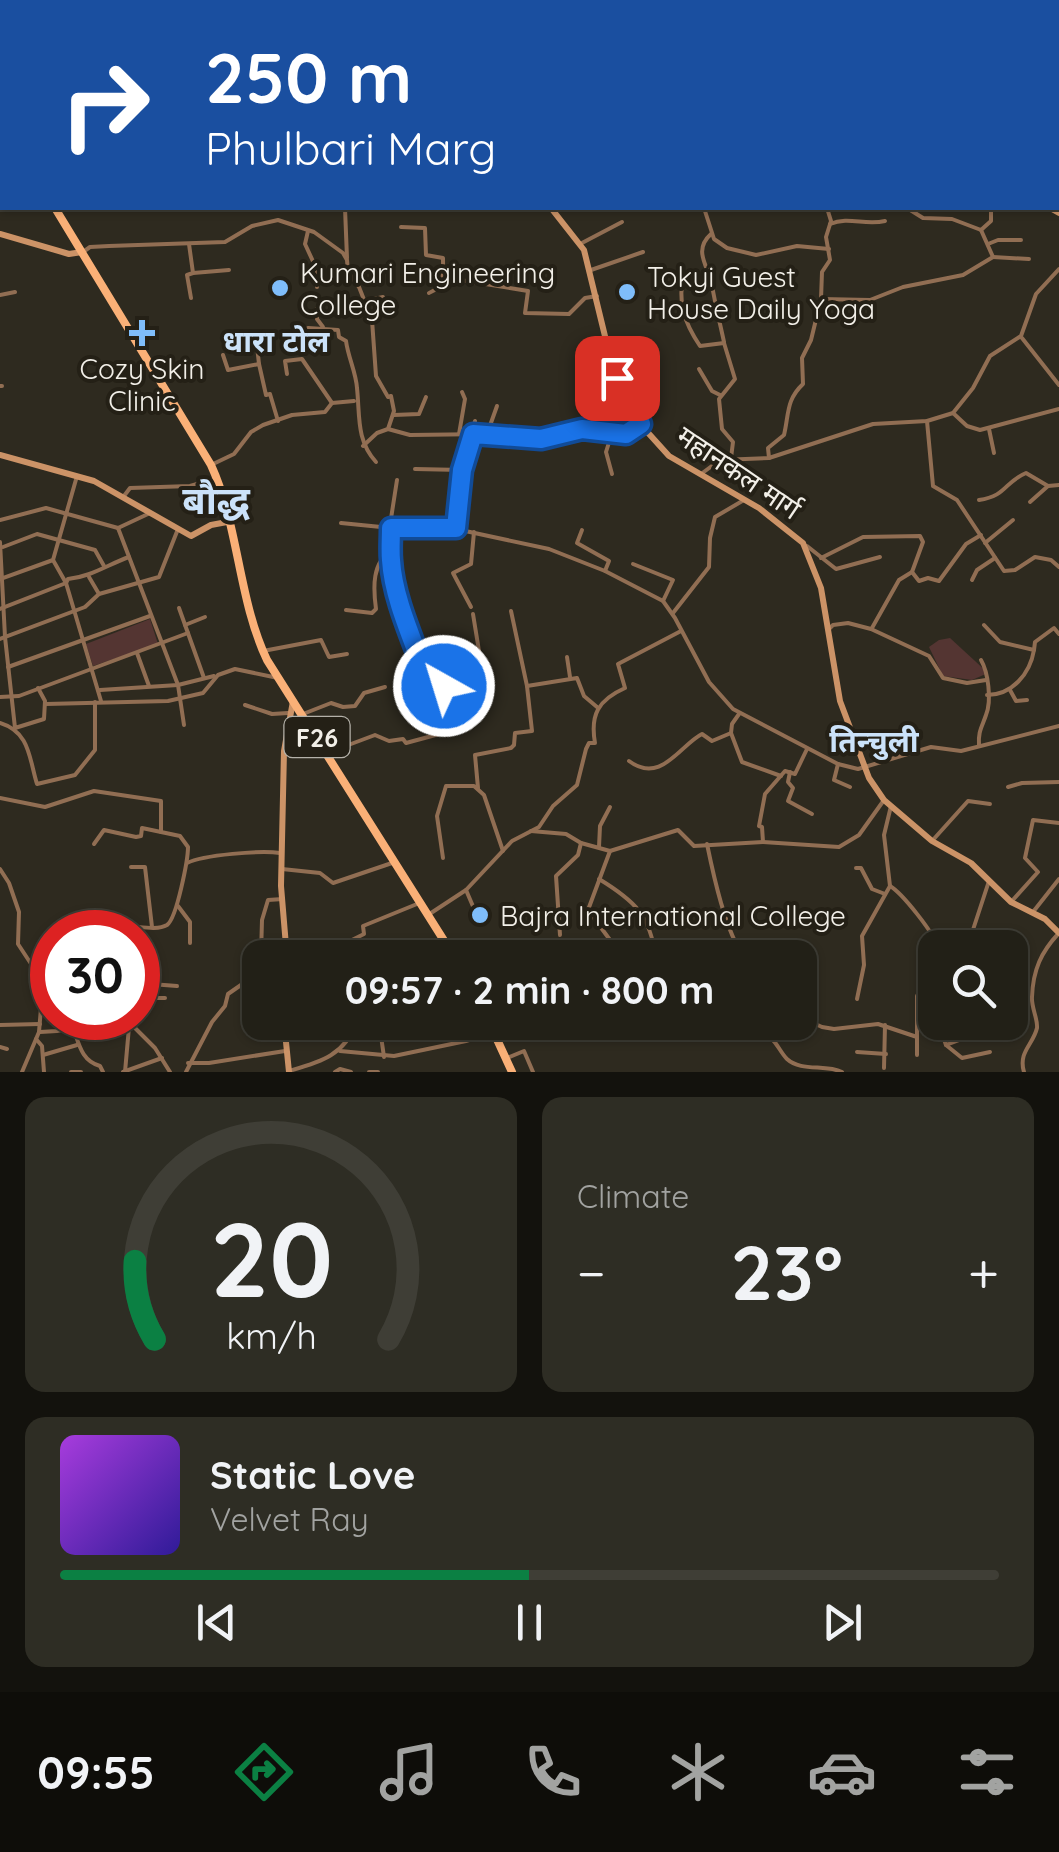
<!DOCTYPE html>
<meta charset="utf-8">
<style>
body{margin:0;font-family:Quicksand,"Noto Sans Devanagari",sans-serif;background:#2e2d24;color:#f1f3f6;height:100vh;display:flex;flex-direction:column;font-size:38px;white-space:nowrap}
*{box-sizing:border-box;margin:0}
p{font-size:32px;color:#a2a3a1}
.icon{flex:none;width:55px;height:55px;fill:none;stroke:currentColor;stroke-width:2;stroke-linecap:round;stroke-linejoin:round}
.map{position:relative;height:1072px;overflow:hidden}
.sheet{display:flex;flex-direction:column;gap:25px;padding:25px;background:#13120d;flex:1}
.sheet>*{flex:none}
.banner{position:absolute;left:0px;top:0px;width:1060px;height:210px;box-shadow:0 2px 8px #0004,0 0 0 2px #3f3e36;background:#1a4fa0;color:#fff;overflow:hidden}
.controls{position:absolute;left:918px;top:930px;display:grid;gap:20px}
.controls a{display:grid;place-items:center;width:110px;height:110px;border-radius:20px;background:#222017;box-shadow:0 2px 8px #0004,0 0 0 2px #3f3e36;font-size:50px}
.speed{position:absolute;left:30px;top:910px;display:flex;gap:20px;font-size:50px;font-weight:700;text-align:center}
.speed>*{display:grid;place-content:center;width:130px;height:130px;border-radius:50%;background:#222017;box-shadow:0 2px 8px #0004,0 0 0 2px #3f3e36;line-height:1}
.speed .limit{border:15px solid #d22;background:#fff;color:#111}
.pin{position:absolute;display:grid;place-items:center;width:85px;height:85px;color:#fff;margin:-42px;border-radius:20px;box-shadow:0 5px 15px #0006}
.me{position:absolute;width:110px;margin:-55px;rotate:321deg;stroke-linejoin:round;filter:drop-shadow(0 0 8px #0008)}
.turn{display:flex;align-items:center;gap:35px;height:210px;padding:0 40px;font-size:45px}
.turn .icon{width:130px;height:130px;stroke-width:2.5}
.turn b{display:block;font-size:70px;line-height:85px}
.big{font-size:75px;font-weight:800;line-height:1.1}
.sheet .tile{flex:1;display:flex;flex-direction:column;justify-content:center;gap:15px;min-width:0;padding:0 35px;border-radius:20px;background:#2e2d24}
.sheet .dial{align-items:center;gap:0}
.dial svg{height:260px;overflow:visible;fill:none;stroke:#3f3e36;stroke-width:7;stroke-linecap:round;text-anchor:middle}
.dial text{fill:#f1f3f6;stroke:none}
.song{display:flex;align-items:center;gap:30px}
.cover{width:120px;height:120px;border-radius:15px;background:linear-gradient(135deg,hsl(280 70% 55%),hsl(250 70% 35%))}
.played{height:10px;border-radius:5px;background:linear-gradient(90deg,#0b8043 50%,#3f3e36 50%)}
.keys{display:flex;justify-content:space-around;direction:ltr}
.heat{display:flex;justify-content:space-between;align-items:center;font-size:55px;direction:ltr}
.sheet .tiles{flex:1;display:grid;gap:25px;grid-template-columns:1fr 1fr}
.tile:last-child{grid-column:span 2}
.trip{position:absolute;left:242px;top:940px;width:575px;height:100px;border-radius:20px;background:#222017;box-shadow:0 2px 8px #0004,0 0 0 2px #3f3e36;font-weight:800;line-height:100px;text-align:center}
.menu{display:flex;height:160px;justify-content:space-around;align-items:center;background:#0e0d09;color:#a2a3a1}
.menu .icon{width:70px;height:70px}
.menu .active{color:#0b8043}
.menu b{font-size:45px;color:#f1f3f6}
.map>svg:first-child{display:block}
.green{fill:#543532}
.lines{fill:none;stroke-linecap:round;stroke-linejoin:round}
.street{stroke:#916e53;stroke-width:4}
.secondary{stroke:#cc9367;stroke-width:6}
.primary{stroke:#fab077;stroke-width:8}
.route-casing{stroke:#114b97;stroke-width:25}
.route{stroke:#1a73e8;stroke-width:18}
.poi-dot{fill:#7fbdfa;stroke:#242016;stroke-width:4}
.labels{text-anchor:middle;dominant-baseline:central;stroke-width:8;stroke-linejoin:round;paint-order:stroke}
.shield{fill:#242016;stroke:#b4b1a9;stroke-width:2.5}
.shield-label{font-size:25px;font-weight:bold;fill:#f2efe8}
.poi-label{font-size:28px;fill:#f2efe8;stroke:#242016;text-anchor:start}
.street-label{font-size:28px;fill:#f2efe8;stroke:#242016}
.neighbourhood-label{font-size:30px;font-weight:bold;fill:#cbe2f9;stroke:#242016}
.district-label{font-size:38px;font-weight:bold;fill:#cbe2f9;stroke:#242016}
</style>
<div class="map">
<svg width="1059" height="1072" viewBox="0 0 1059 1072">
<rect width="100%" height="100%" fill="#2e2a1f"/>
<!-- green -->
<g class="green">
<polygon points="150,619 158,644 93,666 86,644"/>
<polygon points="950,638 988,673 972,680 943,676 929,647 939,640"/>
</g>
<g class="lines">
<!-- street -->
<g class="street">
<polyline points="313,0 316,2"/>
<polyline points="343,0 345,2"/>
<polyline points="385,0 388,2"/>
<polyline points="476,0 477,2"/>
<polyline points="719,0 720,2"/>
<polyline points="932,0 933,2"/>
<polyline points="1029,0 1030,2"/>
<polyline points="140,2 142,0"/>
<polyline points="415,2 417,0"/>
<polyline points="595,2 595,0"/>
<polyline points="688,2 690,0"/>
<polyline points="1058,23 1059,23"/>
<polyline points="1058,106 1059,107"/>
<polyline points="345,208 347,258"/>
<polyline points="704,208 714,239 727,248 756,255 797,246 829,249"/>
<polyline points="907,208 923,218 952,219 981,230 991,221 991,210 1007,208"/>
<path d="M830,224C849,216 865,226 885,221"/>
<path d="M401,227L425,228L426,255L443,258C443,273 445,287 429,293"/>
<polyline points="308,231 305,244 317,270 317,287"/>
<path d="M711,234C692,251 709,267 712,285C715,304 720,323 724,342"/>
<polyline points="189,244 193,273 187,275 191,298"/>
<polyline points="580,244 622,222"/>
<polyline points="988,244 998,240 1021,240"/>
<polyline points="83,252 90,247 109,246 225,242 252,226 278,220 314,232 343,253 347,260 348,272 359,287 372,320 376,376 388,397 391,396 394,411 388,429 377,433 363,446"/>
<polyline points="993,257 1029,259"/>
<polyline points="591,270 643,252"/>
<polyline points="193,273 229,270"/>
<path d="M684,274C677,302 684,322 700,346L724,343L735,379L719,399L722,429L733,442L731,458"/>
<polyline points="442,277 528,291 525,313 569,314 585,298 597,296"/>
<polyline points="0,295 15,292"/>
<polyline points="821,299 870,300 903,287 963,275 993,257 981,230"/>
<polyline points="365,301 383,297"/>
<polyline points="317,309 317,319 323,327"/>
<path d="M308,328L338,330L339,337L346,341C348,357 356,372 357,388C360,416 356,440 376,462"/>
<polyline points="256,337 259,364"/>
<polyline points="1022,338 1059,385"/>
<polyline points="223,355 228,370 259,364 266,395 270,394 278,421"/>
<polyline points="582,362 610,358"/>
<polyline points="699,369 712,391 720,395"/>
<polyline points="287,374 285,361 302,359 332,403"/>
<polyline points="0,386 2,386"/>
<polyline points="953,413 967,426 980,430 1059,409"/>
<polyline points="394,415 419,414 426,397"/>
<polyline points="927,421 933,486 957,500 1004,571 1015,570 1035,557 1051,560 1059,567"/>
<polyline points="388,429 410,435 487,434 541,439 582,429 627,434 641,425"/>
<polyline points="989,429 994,453"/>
<polyline points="459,434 465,399 462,392"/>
<polyline points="487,434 497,406"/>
<path d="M769,458L768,448L784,435C789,414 786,400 803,384L802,358L811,340L821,299L822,272L830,260L826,237L831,221L827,208"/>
<polyline points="211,465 234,454 251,432 263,425 292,415 325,412 332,403 354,401"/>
<polyline points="415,469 462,470"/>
<polyline points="612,474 606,452 612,433"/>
<polyline points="701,474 720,460 769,458 873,424 927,421 953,413 973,388 990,356 1021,336 1036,294 1059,269"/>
<polyline points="124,496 130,488 190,486 215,479"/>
<path d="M979,500C1007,496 1004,482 1026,473L1048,486L1059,485"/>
<polyline points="1030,502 1048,486"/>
<polyline points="0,520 46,508 118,528 148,514"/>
<polyline points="341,523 391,528 456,529 549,549 605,571 663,601 675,618 709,682 733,709 838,764 858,769 931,747 961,751 1059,726"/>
<polyline points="118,528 178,685 184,725"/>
<polyline points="456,529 462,470 475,421"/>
<polyline points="582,530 577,543 609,561 605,571"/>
<polyline points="0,542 5,637 15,728 44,719 45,701 38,688"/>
<polyline points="985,543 1013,520"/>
<polyline points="807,546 836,569 880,557"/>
<polyline points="3,547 37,534 95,550 104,566"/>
<polyline points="390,554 398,595 421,663"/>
<polyline points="821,558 863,537 920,536 923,542 912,572"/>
<polyline points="53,560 66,583 101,701"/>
<polyline points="633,564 673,580 663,601"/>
<polyline points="89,577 99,594"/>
<polyline points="0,579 53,560 77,476"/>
<polyline points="972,580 977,570 995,558"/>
<polyline points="471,607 453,573 471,564 474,532"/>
<polyline points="179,608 204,678"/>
<path d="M0,609L66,583L68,579C90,577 107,565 129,557"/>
<path d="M346,610L372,613L376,609C373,587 372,562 392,550L390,525L397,480"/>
<polyline points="511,611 527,686"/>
<polyline points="673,613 709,567 710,538 715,517 744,500"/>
<polyline points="473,614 479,651"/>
<polyline points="185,625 205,617"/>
<path d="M984,625L1000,642L1034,650C1030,674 1012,695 987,695"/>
<polyline points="872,628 899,580 912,572 919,581 928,578 939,581 966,544 981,535"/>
<polyline points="828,630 833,625 848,623 871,629 929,656 943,678 967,683 986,680"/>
<polyline points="0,639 85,607 99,594 159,577 178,529"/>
<polyline points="1034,650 1035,642 1054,628 1059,634"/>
<polyline points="263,651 321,640 329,657 347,654"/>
<polyline points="137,653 149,686"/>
<polyline points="567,657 570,677"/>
<polyline points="8,667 150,616"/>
<polyline points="401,669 435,663 446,689 475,686"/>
<polyline points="441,675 464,671"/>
<polyline points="100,690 178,685 214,676"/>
<polyline points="1010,690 1016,701 1027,700"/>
<polyline points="0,697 19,696 188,633"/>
<polyline points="46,704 168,701 203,693 218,675 235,669 278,678"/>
<polyline points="245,705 272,714 288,713"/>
<polyline points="303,714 331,703 343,707 355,706 364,693 385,687"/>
<path d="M0,723C30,732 29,758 37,784L75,775L95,750V702"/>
<polyline points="731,733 742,762 781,776"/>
<path d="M979,745C978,731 982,727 986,715C992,700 988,672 981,660"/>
<polyline points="327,753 375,735 389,741 403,739 406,743 443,733"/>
<path d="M629,761C661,785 680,745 702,734L712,741L731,733L732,724L739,714"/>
<polyline points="838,764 834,780 850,787"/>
<polyline points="790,772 788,782 793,788 788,801 812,814"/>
<polyline points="1008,787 1022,783 1059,782"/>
<polyline points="478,788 475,755 511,748 514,745 515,733 532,731 527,686 577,678 584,696 597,707"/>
<polyline points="0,798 45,807 94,791 161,801 161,832"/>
<polyline points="531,831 566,834 581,843 610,851 678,830 694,846 763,842 839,847 859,835 884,800"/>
<polyline points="932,841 968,801 990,804"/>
<polyline points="763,842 762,827 759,826 765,794 785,771 795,774 807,749"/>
<path d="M94,844L104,830L136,837L141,836L142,828L180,836L188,847C188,859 177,918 167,925C157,931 138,926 127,926L120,932"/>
<path d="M707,844C714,878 725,929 744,958"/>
<polyline points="599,847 600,826 610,807"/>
<polyline points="610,851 588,910 613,944 616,958"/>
<polyline points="443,858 437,816 446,786 474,786 484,795 503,851"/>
<path d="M187,863C203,855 261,850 280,853"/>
<polyline points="131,867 145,867 152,927"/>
<polyline points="856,868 861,868 872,889 885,894"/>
<polyline points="0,869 9,883 19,912 18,944 39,976 42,996 39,1032 22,1072"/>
<polyline points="282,869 320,873 333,883 392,863"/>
<path d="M599,879C635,901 650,915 656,958"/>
<path d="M890,886C902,893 935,934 938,948"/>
<polyline points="466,890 478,918"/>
<polyline points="1011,902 1038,872 1025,858 1033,820 1059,823"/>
<polyline points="178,906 190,922 190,943"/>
<polyline points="1033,912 1059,879"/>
<path d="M431,913L466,890L512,841L539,827L553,806L577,785L586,749L589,743H595C590,715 598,700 625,688L618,664L681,631"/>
<polyline points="99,926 100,932"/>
<polyline points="560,935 556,876 578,855 581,843"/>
<polyline points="967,948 989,881"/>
<polyline points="334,958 336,948 364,934 363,926 417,904"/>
<polyline points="36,971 47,969 52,962"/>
<polyline points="138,983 177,986"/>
<polyline points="921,990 935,996"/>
<polyline points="857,999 864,965 862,936 890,886 884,835 891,806"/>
<polyline points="138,1008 148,1010 152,998 165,998"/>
<polyline points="935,1008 935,1009"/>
<polyline points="800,1017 822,1027 834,1029 878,1024 917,1037"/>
<path d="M69,1018C79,1038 78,1060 100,1066L103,1072"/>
<polyline points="125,1018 155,1048 170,1072"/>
<polyline points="379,1022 384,1057"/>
<path d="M699,1022L724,1032L772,1039C778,1045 781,1053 787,1059C801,1072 825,1064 842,1072"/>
<polyline points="938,1022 946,1045 962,1039"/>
<polyline points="0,1025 40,1024"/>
<polyline points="40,1032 57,1031 118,1018"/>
<polyline points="36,1039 42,1046 44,1072"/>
<polyline points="946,1045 962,1058 990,1052"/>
<polyline points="0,1047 7,1049"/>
<polyline points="340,1051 394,1056 466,1041 525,1022"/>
<polyline points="857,1052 886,1054"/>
<polyline points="43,1055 77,1045"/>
<polyline points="917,1055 917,996 935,958"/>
<polyline points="507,1058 524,1051 533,1072"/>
<polyline points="188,1063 209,1063 285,1051"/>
<polyline points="884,1068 885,1025"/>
<path d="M289,1071C320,1062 344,1056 357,1022"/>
<polyline points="71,1072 81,1072"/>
<polyline points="123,1072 162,1058"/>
<polyline points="125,1072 129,1027"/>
<polyline points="186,1072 212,1022 225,1006 228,994 251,978 261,954 262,920 268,900 283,899"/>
<polyline points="335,1072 340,1069 351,1072"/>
<polyline points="369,1072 378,1072"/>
<path d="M1024,1072C1018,1052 1033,1045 1037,1028C1038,1019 1031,1007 1032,997C1033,970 1041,952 1059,933"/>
</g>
<!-- secondary -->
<g class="secondary">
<polyline points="220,0 224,2"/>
<polyline points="602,0 606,2"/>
<polyline points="551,208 584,250 613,369 641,425 669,456 759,508 803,543 821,588 840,701 869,778 884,800 932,841 971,863 1011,902 1045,919 1059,933"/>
<polyline points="1050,208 1059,213"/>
<polyline points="0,234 69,254 82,252"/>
<polyline points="0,455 94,481 191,536 211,525 227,522"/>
<polyline points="287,958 281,886 284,751 293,701"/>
<polyline points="284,1022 289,1072"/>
</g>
<!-- primary -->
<g class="primary">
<polyline points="0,134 2,137"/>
<path d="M55,208L211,465C239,526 238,599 267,660L455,958"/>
<polyline points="489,1022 512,1072"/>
</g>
</g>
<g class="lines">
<defs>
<path id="route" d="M444,686L436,664L421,663C409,631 393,594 391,560C390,550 391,539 391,528H456L462,470L473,434L541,439L582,429L626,434L641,424L617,378"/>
</defs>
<!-- route casing -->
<use href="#route" class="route-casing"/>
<!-- route -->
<use href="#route" class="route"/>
</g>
<!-- markers -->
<g class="poi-dot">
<circle cx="280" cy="288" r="10"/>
<circle cx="627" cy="292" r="10"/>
<path d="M137 318h10v10h10v10h-10v10h-10v-10h-10v-10h10z"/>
<circle cx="480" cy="915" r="10"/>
</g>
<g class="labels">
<!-- shield labels -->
<rect class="shield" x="284.5" y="717" width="65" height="40" rx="8"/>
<g class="shield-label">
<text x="317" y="737">F26</text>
</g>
<!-- poi labels -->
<g class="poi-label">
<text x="300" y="272">Kumari Engineering<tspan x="300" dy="32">College</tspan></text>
<text x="647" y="276">Tokyi Guest<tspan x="647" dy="32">House Daily Yoga</tspan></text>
<text x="142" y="368" text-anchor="middle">Cozy Skin<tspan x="142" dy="32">Clinic</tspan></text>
<text x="500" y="915">Bajra International College</text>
</g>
<!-- street labels -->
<g class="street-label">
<text transform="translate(739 472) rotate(34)">महानकल मार्ग</text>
</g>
<!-- neighbourhood labels -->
<g class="neighbourhood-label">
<text x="276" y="341">धारा टोल</text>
<text x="874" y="741">तिन्चुली</text>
</g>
<!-- district labels -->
<g class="district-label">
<text x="216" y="500">बौद्ध</text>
</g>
</g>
</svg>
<div class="controls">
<a><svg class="icon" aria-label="search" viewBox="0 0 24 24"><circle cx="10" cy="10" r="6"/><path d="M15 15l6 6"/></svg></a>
</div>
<div class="speed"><div class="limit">30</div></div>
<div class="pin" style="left:617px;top:378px;background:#d93025"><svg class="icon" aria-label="arrive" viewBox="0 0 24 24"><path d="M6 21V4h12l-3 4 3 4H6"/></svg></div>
<svg class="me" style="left:444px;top:686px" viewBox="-20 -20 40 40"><circle r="17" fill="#1a73e8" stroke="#fff" stroke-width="3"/><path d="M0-11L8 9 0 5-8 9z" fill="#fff"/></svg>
<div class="trip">09:57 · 2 min · 800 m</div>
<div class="banner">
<div class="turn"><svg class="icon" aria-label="right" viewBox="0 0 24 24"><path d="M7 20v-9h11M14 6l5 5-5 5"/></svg><div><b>250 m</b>Phulbari Marg</div></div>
</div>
</div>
<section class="sheet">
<div class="tiles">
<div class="tile dial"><svg viewBox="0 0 100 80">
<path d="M14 69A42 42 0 1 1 86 69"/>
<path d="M14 69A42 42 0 0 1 8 45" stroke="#0b8043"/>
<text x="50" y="56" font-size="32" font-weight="700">20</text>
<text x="50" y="72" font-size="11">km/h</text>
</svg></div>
<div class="tile"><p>Climate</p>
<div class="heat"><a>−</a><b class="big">23°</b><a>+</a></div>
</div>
<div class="tile">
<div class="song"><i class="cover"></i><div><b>Static Love</b><p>Velvet Ray</p></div></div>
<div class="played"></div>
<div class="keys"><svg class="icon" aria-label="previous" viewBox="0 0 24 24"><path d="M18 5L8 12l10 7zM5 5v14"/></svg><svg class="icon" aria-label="pause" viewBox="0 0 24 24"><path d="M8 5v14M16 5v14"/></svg><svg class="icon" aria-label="next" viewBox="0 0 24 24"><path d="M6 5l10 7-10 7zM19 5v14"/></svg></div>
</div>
</div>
</section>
<nav class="menu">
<b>09:55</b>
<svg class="icon active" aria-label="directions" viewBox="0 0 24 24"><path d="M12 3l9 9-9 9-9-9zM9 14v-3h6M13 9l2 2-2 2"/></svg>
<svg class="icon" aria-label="music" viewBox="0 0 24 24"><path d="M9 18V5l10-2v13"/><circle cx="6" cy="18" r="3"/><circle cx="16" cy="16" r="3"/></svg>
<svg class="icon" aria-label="phone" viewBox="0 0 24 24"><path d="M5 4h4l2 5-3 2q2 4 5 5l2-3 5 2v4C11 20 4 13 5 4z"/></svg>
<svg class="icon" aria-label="climate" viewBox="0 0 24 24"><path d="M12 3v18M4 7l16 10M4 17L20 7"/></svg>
<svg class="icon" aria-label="car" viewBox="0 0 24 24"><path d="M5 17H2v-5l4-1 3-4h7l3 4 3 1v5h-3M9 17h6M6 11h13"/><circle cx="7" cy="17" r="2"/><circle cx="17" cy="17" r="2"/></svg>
<svg class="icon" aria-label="filters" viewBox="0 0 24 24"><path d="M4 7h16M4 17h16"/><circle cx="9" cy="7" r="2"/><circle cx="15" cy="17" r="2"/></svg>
</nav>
